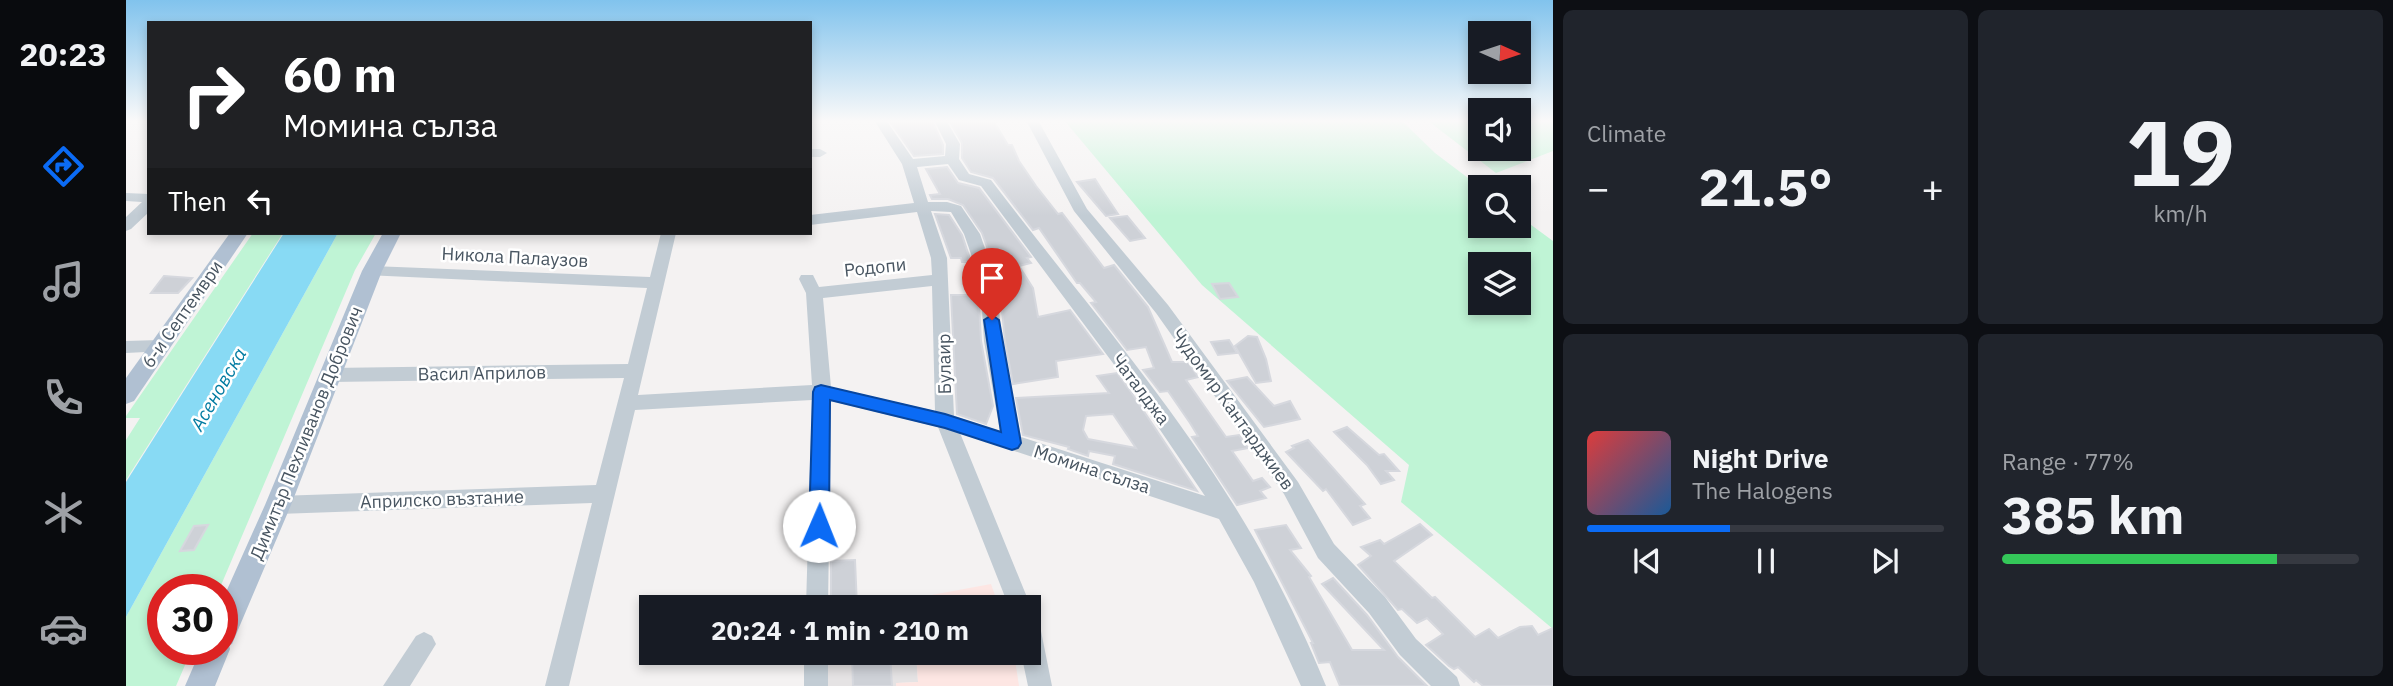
<!DOCTYPE html>
<meta charset="utf-8">
<style>
body{margin:0;font-family:"IBM Plex Sans",sans-serif;background:#20242c;color:#f1f3f6;height:100vh;display:flex;flex-direction:column;font-size:26px;white-space:nowrap}
*{box-sizing:border-box;margin:0}
p{font-size:23px;color:#9ea1a6}
.icon{flex:none;width:38px;height:38px;fill:none;stroke:currentColor;stroke-width:2;stroke-linecap:round;stroke-linejoin:round}
.map{position:relative;flex:1;overflow:hidden}
.details{display:flex;flex-direction:column;gap:10px;padding:10px;background:#0d0f14;width:840px}
.details>*{flex:none}
.banner{position:absolute;left:21px;top:21px;width:665px;height:214px;border-radius:0px;box-shadow:0 4px 10px #0003;background:#202124;color:#fff;overflow:hidden}
.needle{width:46px;rotate:93deg}
.tools{position:absolute;left:1342px;top:21px;display:grid;gap:14px}
.tools a{display:grid;place-items:center;width:63px;height:63px;border-radius:0px;background:#171b24;box-shadow:0 4px 10px #0003;font-size:35px}
.speed{position:absolute;left:21px;top:574px;display:flex;gap:14px;font-size:35px;font-weight:700;text-align:center}
.speed>*{display:grid;place-content:center;width:91px;height:91px;border-radius:50%;background:#171b24;box-shadow:0 4px 10px #0003;line-height:1}
.speed .limit{border:10px solid #d22;background:#fff;color:#111}
.pin{position:absolute;display:grid;place-items:center;width:60px;height:60px;color:#fff;margin:-72px -30px;border-radius:50% 50% 50% 0;rotate:-45deg;box-shadow:0 0 7px #0007}
.pin .icon{rotate:45deg}
.me{position:absolute;width:77px;margin:-38px;rotate:1deg;stroke-linejoin:round;filter:drop-shadow(0 0 5px #0008)}
.turn{display:flex;align-items:center;gap:24px;height:147px;padding:0 21px;font-size:32px}
.turn .icon{width:91px;height:91px;stroke-width:2.5}
.turn b{display:block;font-size:49px;line-height:60px}
.then{display:flex;align-items:center;height:66px;padding:0 21px;background:#0003;gap:14px;font-size:26px}
.big{font-size:52px;font-weight:700;line-height:1.1}
.details .widget{flex:1;display:flex;flex-direction:column;justify-content:center;gap:10px;min-width:0;padding:0 24px;border-radius:10px;background:#20242c}
.details .dial{align-items:center;gap:0}
.dial b{font-size:91px;line-height:1}
.song{display:flex;align-items:center;gap:21px}
.cover{width:84px;height:84px;border-radius:10px;background:linear-gradient(135deg,hsl(0 70% 55%),hsl(210 70% 35%))}
.played{height:7px;border-radius:4px;background:linear-gradient(90deg,#0b6bf5 40%,#363941 40%)}
.keys{display:flex;justify-content:space-around;direction:ltr}
.heat{display:flex;justify-content:space-between;align-items:center;font-size:38px;direction:ltr}
.charge{height:10px;border-radius:5px;background:linear-gradient(90deg,#34c759 77%,#363941 0)}
.details .tiles{flex:1;display:grid;gap:10px;grid-template-columns:repeat(2,1fr)}
.trip{position:absolute;left:513px;top:595px;width:402px;height:70px;border-radius:0px;background:#171b24;box-shadow:0 4px 10px #0003;font-weight:700;line-height:70px;text-align:center}
main{display:flex;flex:1;min-height:0}
.dock{display:flex;flex-direction:column;width:126px;justify-content:space-around;align-items:center;background:#090b0e;color:#9ea1a6}
.dock .icon{width:49px;height:49px}
.dock .selected{color:#0b6bf5}
.dock b{font-size:32px;color:#f1f3f6}
.map>svg:first-child{display:block}
.education{fill:#e5e3e4}
.medical{fill:#fde6e3}
.green{fill:#bff4d5;fill-rule:evenodd}
.water{fill:#88daf4}
.building{fill:#ced1d7;stroke:#d6d8de;stroke-width:2;fill-rule:evenodd}
.lines{fill:none;stroke-linecap:round;stroke-linejoin:round}
.minor{fill:#c2ccd4;fill-rule:evenodd}
.major{fill:#b0c0d2;fill-rule:evenodd}
.route{fill:#0b6bf5;stroke:#07469f;stroke-width:2}
.labels{text-anchor:middle;dominant-baseline:central;stroke-width:5;stroke-linejoin:round;paint-order:stroke}
.street-label{font-size:18px;fill:#485561;stroke:#fff}
.water-label{font-size:19px;font-style:italic;fill:#037ca2;stroke:#fff}
</style>
<main>
<nav class="dock">
<b>20:23</b>
<svg class="icon selected" aria-label="directions" viewBox="0 0 24 24"><path d="M12 3l9 9-9 9-9-9zM9 14v-3h6M13 9l2 2-2 2"/></svg>
<svg class="icon" aria-label="music" viewBox="0 0 24 24"><path d="M9 18V5l10-2v13"/><circle cx="6" cy="18" r="3"/><circle cx="16" cy="16" r="3"/></svg>
<svg class="icon" aria-label="phone" viewBox="0 0 24 24"><path d="M5 4h4l2 5-3 2q2 4 5 5l2-3 5 2v4C11 20 4 13 5 4z"/></svg>
<svg class="icon" aria-label="climate" viewBox="0 0 24 24"><path d="M12 3v18M4 7l16 10M4 17L20 7"/></svg>
<svg class="icon" aria-label="car" viewBox="0 0 24 24"><path d="M5 17H2v-5l4-1 3-4h7l3 4 3 1v5h-3M9 17h6M6 11h13"/><circle cx="7" cy="17" r="2"/><circle cx="17" cy="17" r="2"/></svg>
</nav>
<div class="map">
<svg width="1427" height="686" viewBox="0 0 1427 686">
<rect width="100%" height="100%" fill="#f4f2f2"/>
<!-- education -->
<polygon class="education" points="700,653 790,653 792,682 771,683 770,686 700,686"/>
<!-- medical -->
<g class="medical">
<polygon points="865,584 873,607 785,607 784,599"/>
<polygon points="790,653 888,653 893,686 770,686 770,683 792,682"/>
</g>
<!-- green -->
<g class="green">
<path d="M938,120H1275L1309,153L1354,187V226H1393V216L1427,241V629L1275,502L1283,465L1076,285ZM1354,264H1393V303H1354Z"/>
<polygon points="1301,120 1354,120 1354,149 1393,149 1393,120 1427,120 1427,151 1370,173"/>
<polygon points="127,233 157,233 0,480 0,440 14,418 0,418 0,416"/>
<polygon points="212,233 250,233 229,270 93,590 37,590 37,649 66,649 50,686 0,686 0,617"/>
</g>
<!-- water -->
<polygon class="water" points="158,233 212,233 0,617 0,482"/>
<!-- building -->
<g class="building">
<polygon points="763,120 806,120 817,145 817,154 788,156"/>
<polygon points="823,120 867,120 882,145 886,145 893,161 910,186 932,214 936,213 978,268 988,265 1022,307 1046,362 1062,362 1072,377 1060,380 1100,437 1113,435 1122,448 1106,451 1127,481 1136,478 1144,487 1134,491 1140,498 1111,505 1066,437 1072,436 1064,423 1042,391 1034,392 1017,370 1028,368 1020,347 1001,350 965,303 970,302 954,283 951,283 913,228 907,230 867,178 845,172 836,158 836,143"/>
<polygon points="821,167 832,183 853,188 905,257 901,258 905,263 893,266 907,288 912,317 944,310 977,354 930,361 932,377 887,384 879,341 873,280 856,233 837,205 822,199 806,199 804,195 814,194 800,169"/>
<polygon points="969,179 976,190 992,214 980,216 951,182"/>
<polygon points="809,214 823,215 836,235 845,262 836,262 835,258 825,258"/>
<polygon points="1001,216 1019,238 1004,241 984,218"/>
<polygon points="38,276 66,278 52,293 25,293"/>
<polygon points="1103,283 1112,297 1094,299 1086,284"/>
<polygon points="847,285 852,285 855,341 867,406 860,424 831,414 825,295 849,295"/>
<polygon points="1122,336 1131,337 1140,359 1145,381 1130,383 1109,346"/>
<polygon points="1103,340 1111,353 1092,355 1085,342"/>
<path d="M991,373L1005,392L1071,491L987,464L989,456L963,451L962,456L942,449L943,447L897,435L890,398L983,393L971,376ZM987,414L1010,448L962,439L957,430L960,416Z"/>
<polygon points="1121,377 1148,406 1164,401 1174,419 1138,427 1101,381"/>
<polygon points="1221,427 1253,455 1258,454 1273,471 1260,471 1268,480 1255,484 1241,465 1208,432"/>
<polygon points="1182,440 1239,504 1234,506 1244,518 1227,525 1200,489 1197,491 1160,452 1168,448 1166,446"/>
<polygon points="1294,524 1306,535 1268,561 1306,598 1309,597 1349,637 1363,629 1372,638 1394,627 1406,626 1412,635 1427,628 1427,686 1357,686 1350,680 1348,682 1332,667 1328,669 1323,666 1300,645 1317,634 1301,618 1291,623 1276,609 1272,610 1232,565 1245,556 1235,547 1254,540 1258,544"/>
<polygon points="82,525 68,550 54,551 68,526"/>
<polygon points="1160,525 1175,548 1164,550 1185,576 1183,577 1226,650 1258,650 1196,584 1207,578 1241,615 1272,657 1301,686 1214,686 1204,662 1193,663 1185,643 1187,643 1129,530"/>
<polygon points="729,560 731,607 705,607 705,561"/>
<polygon points="726,653 764,653 766,686 727,686"/>
</g>
<g class="lines">
<!-- minor -->
<g class="minor">
<path d="M748,120H760L787,159L819,156L820,144L808,120H820L834,144L833,159L843,174L865,180C947,288 1038,392 1109,507C1144,563 1175,625 1200,686H1175L1128,582L1093,519L834,433L905,607L903,613V607H883L812,427L705,401L702,607H680L686,400L509,410L443,686H419L466,503L152,514L145,511L142,505L145,499L152,496L470,485L498,378L205,382L199,380L196,375L199,370L205,368L502,364L521,288L240,275L238,271L246,266L524,277L535,233H550L512,395L686,385L680,293L673,279L675,275H687L693,287L806,275L805,258L791,212L684,225V215L788,203L776,164ZM822,164L833,180L855,186L1007,390L1079,496L895,437L876,341L870,280L854,234L835,206L821,202H802L791,167ZM805,211L825,212L838,234L854,280L858,341L874,431L828,416L821,258ZM806,286L809,411L705,387L697,298Z"/>
<polygon points="900,120 912,120 961,209 1042,305 1172,482 1208,544 1259,597 1290,639 1331,677 1334,686 1305,686 1274,655 1243,613 1192,558 1158,494 1030,313 948,211"/>
<polygon points="684,149 694,149 701,153 694,157 684,157"/>
<polygon points="0,193 23,194 23,212 5,229 0,231 0,217 16,202 0,201"/>
<polygon points="33,340 39,341 42,346 39,351 0,353 0,341"/>
<polygon points="903,619 911,623 915,631 926,686 902,686 895,653 903,653"/>
<polygon points="298,632 306,636 310,644 284,686 257,686 290,636"/>
<rect x="678" y="653" width="24" height="33"/>
</g>
<!-- major -->
<g class="major">
<polygon points="104,233 122,233 8,401 0,404 0,378"/>
<polygon points="257,233 275,233 256,271 165,505 106,644 103,645 104,649 89,686 59,686 75,649 96,649 96,601 139,505 236,271"/>
</g>
</g>
<!-- sky -->
<linearGradient id="sky" x2="0" y2="1"><stop stop-color="#81c3ed"/><stop offset="0.56" stop-color="#faf9f9"/><stop offset="1" stop-color="#faf9f9" stop-opacity="0"/></linearGradient>
<rect width="1427" height="216" fill="url(#sky)"/>
<!-- route -->
<polygon class="route" points="866,315 873,320 895,443 892,448 886,450 819,428 704,400 703,526 700,533 693,535 686,533 683,526 687,392 689,387 695,385 819,414 875,432 858,320"/>
<g class="labels">
<!-- street labels -->
<g class="street-label">
<text transform="translate(389 257) rotate(3)">Никола Палаузов</text>
<text transform="translate(749 267) rotate(-6)">Родопи</text>
<text transform="translate(56 314) rotate(-55)">6-и Септември</text>
<text transform="translate(818 364) rotate(-91)">Булаир</text>
<text transform="translate(356 373) rotate(-1)">Васил Априлов</text>
<text transform="translate(1015 389) rotate(53)">Чаталджа</text>
<text transform="translate(1107 409) rotate(54)">Чудомир Кантарджиев</text>
<text transform="translate(180 433) rotate(-68)">Димитър Пехливанов Добрович</text>
<text transform="translate(966 469) rotate(18)">Момина сълза</text>
<text transform="translate(316 499) rotate(-2)">Априлско възтание</text>
</g>
<!-- water labels -->
<g class="water-label">
<text transform="translate(92 389) rotate(-60)">Асеновска</text>
</g>
</g>
</svg>
<div class="tools">
<a><svg class="needle" viewBox="-14 -14 28 28"><path d="M0-13l5 13h-10z" fill="#e53935"/><path d="M0 13l5-13h-10z" fill="#9ea1a6"/></svg></a>
<a><svg class="icon" aria-label="sound" viewBox="0 0 24 24"><path d="M4 9h4l5-4v14l-5-4H4zM17 9q2 3 0 6"/></svg></a>
<a><svg class="icon" aria-label="search" viewBox="0 0 24 24"><circle cx="10" cy="10" r="6"/><path d="M15 15l6 6"/></svg></a>
<a><svg class="icon" aria-label="layers" viewBox="0 0 24 24"><path d="M12 4l9 5-9 5-9-5zM3 14l9 5 9-5"/></svg></a>
</div>
<div class="speed"><div class="limit">30</div></div>
<div class="pin" style="left:866px;top:320px;background:#d93025"><svg class="icon" aria-label="arrive" viewBox="0 0 24 24"><path d="M6 21V4h12l-3 4 3 4H6"/></svg></div>
<svg class="me" style="left:693px;top:526px" viewBox="-20 -20 40 40"><circle r="19" fill="#fff"/><path d="M0-13L10 11 0 6-10 11z" fill="#0b6bf5"/></svg>
<div class="trip">20:24 · 1 min · 210 m</div>
<div class="banner">
<div class="turn"><svg class="icon" aria-label="right" viewBox="0 0 24 24"><path d="M7 20v-9h11M14 6l5 5-5 5"/></svg><div><b>60 m</b>Момина сълза</div></div>
<div class="then">Then<svg class="icon" aria-label="left" viewBox="0 0 24 24"><path d="M17 20v-9H6M10 6l-5 5 5 5"/></svg></div>
</div>
</div>
<section class="details">
<div class="tiles">
<div class="widget"><p>Climate</p>
<div class="heat"><a>−</a><b class="big">21.5°</b><a>+</a></div>
</div>
<div class="widget dial"><b>19</b><p>km/h</p></div>
<div class="widget">
<div class="song"><i class="cover"></i><div><b>Night Drive</b><p>The Halogens</p></div></div>
<div class="played"></div>
<div class="keys"><svg class="icon" aria-label="previous" viewBox="0 0 24 24"><path d="M18 5L8 12l10 7zM5 5v14"/></svg><svg class="icon" aria-label="pause" viewBox="0 0 24 24"><path d="M8 5v14M16 5v14"/></svg><svg class="icon" aria-label="next" viewBox="0 0 24 24"><path d="M6 5l10 7-10 7zM19 5v14"/></svg></div>
</div>
<div class="widget"><p>Range · 77%</p><b class="big">385 km</b><div class="charge"></div></div>
</div>
</section>
</main>
